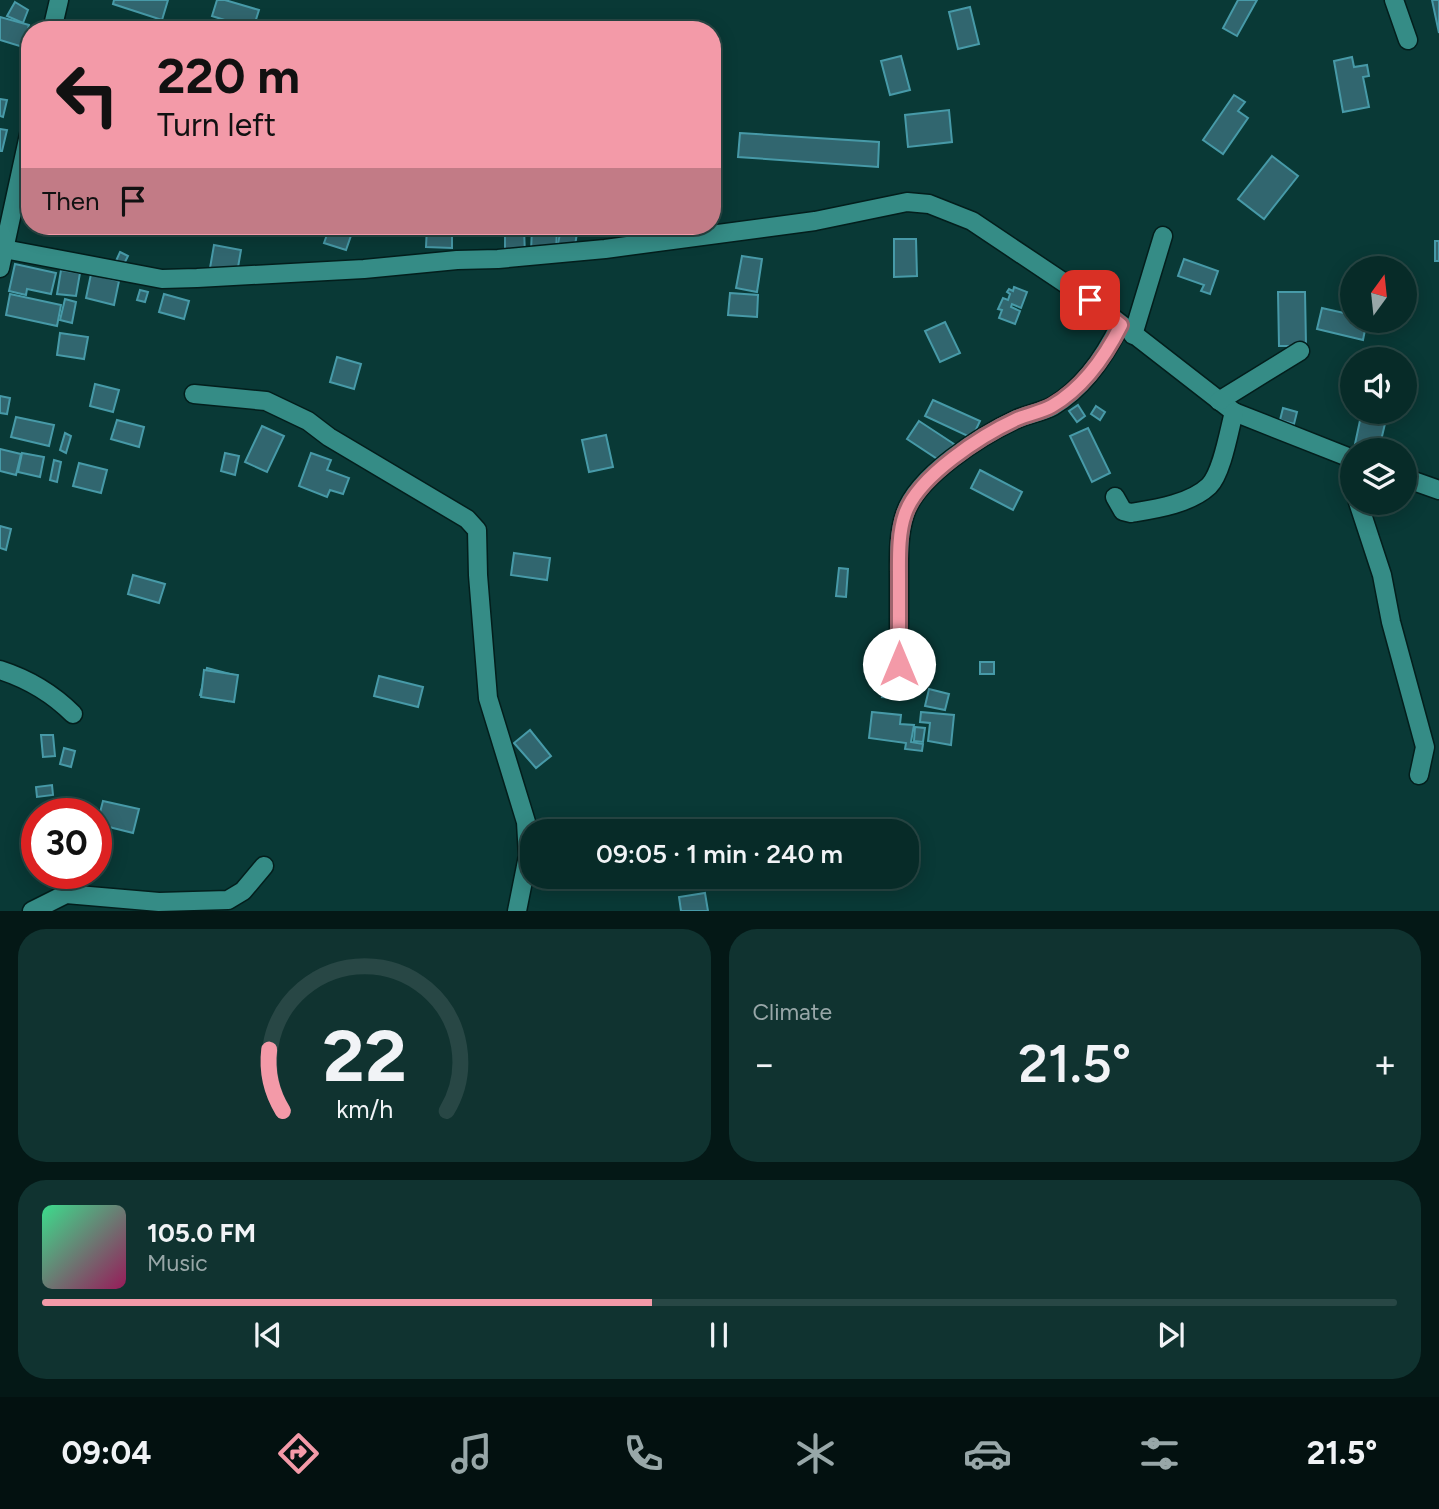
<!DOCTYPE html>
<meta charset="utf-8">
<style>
body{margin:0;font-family:Figtree,sans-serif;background:#103330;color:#f1f3f6;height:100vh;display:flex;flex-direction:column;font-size:26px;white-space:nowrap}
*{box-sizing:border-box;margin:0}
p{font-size:23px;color:#98a7a8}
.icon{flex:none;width:38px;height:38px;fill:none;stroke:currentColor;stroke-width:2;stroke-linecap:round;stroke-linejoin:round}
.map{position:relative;height:911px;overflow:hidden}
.details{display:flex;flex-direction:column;gap:18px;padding:18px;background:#041816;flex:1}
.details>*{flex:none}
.guide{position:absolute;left:21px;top:21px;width:700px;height:214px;border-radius:28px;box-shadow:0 4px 18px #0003,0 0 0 2px #284745;background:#f39aa8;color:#111;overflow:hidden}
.needle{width:46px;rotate:15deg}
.tools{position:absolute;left:1340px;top:256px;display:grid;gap:14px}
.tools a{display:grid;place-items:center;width:77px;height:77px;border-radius:50%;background:#072b28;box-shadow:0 4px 18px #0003,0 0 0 2px #284745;font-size:35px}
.speed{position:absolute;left:21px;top:798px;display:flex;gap:14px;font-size:35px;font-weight:700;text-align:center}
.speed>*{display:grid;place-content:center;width:91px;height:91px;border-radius:50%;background:#072b28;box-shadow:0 4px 18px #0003,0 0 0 2px #284745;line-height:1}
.speed .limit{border:10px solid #d22;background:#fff;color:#111}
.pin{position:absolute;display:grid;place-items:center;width:60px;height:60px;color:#fff;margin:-30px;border-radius:14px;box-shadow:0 4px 10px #0006}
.me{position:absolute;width:77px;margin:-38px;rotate:0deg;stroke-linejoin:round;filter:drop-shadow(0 0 5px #0008)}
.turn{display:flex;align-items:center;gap:24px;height:147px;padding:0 21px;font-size:32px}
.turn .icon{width:91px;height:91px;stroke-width:2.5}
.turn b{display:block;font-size:49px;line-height:60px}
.then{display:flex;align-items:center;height:66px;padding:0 21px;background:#0003;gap:14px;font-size:26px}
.big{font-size:52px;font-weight:600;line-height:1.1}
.details .tile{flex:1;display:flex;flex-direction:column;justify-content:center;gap:10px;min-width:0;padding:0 24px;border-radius:28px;background:#103330}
.details .dial{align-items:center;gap:0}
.dial svg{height:182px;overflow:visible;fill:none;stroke:#284745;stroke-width:7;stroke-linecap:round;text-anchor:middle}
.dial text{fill:#f1f3f6;stroke:none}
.song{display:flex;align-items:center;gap:21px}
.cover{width:84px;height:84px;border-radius:10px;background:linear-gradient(135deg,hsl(150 70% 55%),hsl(330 70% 35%))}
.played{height:7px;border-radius:4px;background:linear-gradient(90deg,#f39aa8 45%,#284745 45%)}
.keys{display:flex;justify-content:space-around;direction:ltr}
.heat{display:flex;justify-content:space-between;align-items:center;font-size:38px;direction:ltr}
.details .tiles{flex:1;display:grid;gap:18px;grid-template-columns:1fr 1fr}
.tile:last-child{grid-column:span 2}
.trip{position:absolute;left:520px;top:819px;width:399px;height:70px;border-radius:28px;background:#072b28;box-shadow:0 4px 18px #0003,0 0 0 2px #284745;font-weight:600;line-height:70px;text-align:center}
.tab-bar{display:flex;height:112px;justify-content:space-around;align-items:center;background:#031110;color:#98a7a8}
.tab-bar .icon{width:49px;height:49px}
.tab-bar .on{color:#f39aa8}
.tab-bar b{font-size:32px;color:#f1f3f6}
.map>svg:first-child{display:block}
.building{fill:#31666f;stroke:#479aa8;stroke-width:2}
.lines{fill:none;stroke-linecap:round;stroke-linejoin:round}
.minor-casing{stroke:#031e1c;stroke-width:21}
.minor{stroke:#358c86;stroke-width:18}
.route-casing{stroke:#9e646d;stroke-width:18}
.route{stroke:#f39aa8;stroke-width:12}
</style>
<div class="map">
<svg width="1439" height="911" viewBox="0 0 1439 911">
<rect width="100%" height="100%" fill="#093936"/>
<!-- building -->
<g class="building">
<polygon points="114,0 168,0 162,20 113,4"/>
<polygon points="217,0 225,0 259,10 253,29 212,16"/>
<polygon points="1238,0 1257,0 1237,36 1223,28"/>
<polygon points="1432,0 1439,0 1439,33"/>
<polygon points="15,2 28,10 23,23 7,16"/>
<polygon points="970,7 979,44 958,49 949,12"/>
<polygon points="0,17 29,25 23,47 0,40"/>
<polygon points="901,56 910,90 890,95 881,61"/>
<polygon points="1352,57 1354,67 1367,65 1369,76 1363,77 1369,107 1343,112 1334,61"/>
<polygon points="1234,95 1245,102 1238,111 1248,118 1223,154 1203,140"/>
<polygon points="0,99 7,100 3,117 0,116"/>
<polygon points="949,110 952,142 908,147 905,115"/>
<polygon points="0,129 7,130 2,151 0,151"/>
<polygon points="740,133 879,142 878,167 738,157"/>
<polygon points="1272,156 1298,176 1264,219 1238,199"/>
<polygon points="330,226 354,227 346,250 324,243"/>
<polygon points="427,226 460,226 452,226 452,248 426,247"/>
<polygon points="524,228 525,255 505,256 505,229"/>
<polygon points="532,228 557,229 556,252 531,251"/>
<polygon points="561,229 577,233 574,252 557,248"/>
<polygon points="894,239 916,239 917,276 894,277"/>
<rect x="1435" y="241" width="4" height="20"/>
<polygon points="214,245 241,250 237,273 210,268"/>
<polygon points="120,252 128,256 124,264 116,261"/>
<polygon points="742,256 762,259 757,292 736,288"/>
<polygon points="1184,259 1218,271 1210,294 1201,291 1204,285 1178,276"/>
<polygon points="15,264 56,273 51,294 27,289 26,295 9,291"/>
<polygon points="61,270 80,273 76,296 57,294"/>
<polygon points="91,274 119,281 114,305 86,298"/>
<polygon points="1014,287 1027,292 1021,308 1012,304 1011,307 1020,311 1015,324 999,318 1002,310 998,309 1003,298 1008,300 1010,294 1007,292 1009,289 1013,291"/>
<polygon points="140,290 148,292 145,302 137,300"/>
<polygon points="1278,292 1305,292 1306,346 1279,346"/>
<polygon points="730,293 758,295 757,317 728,315"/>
<polygon points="10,294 61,305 57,326 6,315"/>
<polygon points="164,294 189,301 184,319 159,312"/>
<polygon points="65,299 76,302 72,323 60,320"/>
<polygon points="1322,308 1353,315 1353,320 1367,320 1363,340 1317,329"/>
<polygon points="945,322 960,353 940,362 925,331"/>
<polygon points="60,333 88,337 84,359 57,355"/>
<polygon points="337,357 361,364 354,389 330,382"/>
<polygon points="95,384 119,390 113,412 90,406"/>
<polygon points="0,396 10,398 7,414 0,413"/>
<polygon points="933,400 980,421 972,438 925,416"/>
<polygon points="1078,405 1085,416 1077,422 1069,411"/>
<polygon points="1096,406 1105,412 1100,420 1091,414"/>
<polygon points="1283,408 1297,412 1294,424 1280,420"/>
<polygon points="1362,411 1388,411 1379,449 1355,444"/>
<polygon points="16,417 54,425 49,446 11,437"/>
<polygon points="117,420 144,427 139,447 111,439"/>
<polygon points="919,421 954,444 942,462 907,439"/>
<polygon points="262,426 284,436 267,472 245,462"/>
<polygon points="1088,428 1110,473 1092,482 1070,436"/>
<polygon points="65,433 71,436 66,453 60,450"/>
<polygon points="606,435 613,467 589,472 582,440"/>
<polygon points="0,449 21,454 16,475 0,471"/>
<polygon points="22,453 44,457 40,477 18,472"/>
<polygon points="225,453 239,456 235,475 221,471"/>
<polygon points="311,453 331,460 327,470 349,478 343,494 330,490 327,497 299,486"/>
<polygon points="54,460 61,462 57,482 50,480"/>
<polygon points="79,463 107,470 101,493 73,486"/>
<polygon points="980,470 1022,492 1013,510 971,488"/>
<polygon points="0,526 11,529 6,550 0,548"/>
<polygon points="514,553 550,558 547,580 511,575"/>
<polygon points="839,568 848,569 846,597 836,596"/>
<polygon points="133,575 165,584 159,603 128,594"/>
<rect x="980" y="662" width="14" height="12"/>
<polygon points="207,668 234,675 228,701 200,695"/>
<polygon points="204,670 238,675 234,702 201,697"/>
<polygon points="379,676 423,687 418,707 374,696"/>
<polygon points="884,685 894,686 892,698 882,697"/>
<polygon points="929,689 949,694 945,710 925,706"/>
<polygon points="872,712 901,715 900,724 914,725 911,742 923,744 922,751 905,749 906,743 869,738"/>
<polygon points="921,712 954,715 951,745 928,741 930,723 920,722"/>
<polygon points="915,727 925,728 923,742 914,741"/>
<polygon points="530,730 551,756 536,768 514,743"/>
<polygon points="41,735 53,735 55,756 43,757"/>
<polygon points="64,748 75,751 71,767 60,764"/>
<polygon points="52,785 53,795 37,797 36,787"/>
<polygon points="103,801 139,809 133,833 97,824"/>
<polygon points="705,893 708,911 681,911 679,897"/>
</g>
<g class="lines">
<defs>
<g id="minor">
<polyline points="1394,0 1408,40"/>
<polyline points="52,30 59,0"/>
<polyline points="0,247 4,249 162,279 197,278 364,269 457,260 498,259 605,249 815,221 907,202 929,204 972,221 1090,300 1234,412 1353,459"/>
<polyline points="0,268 30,130"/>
<polyline points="1133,335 1163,236"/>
<polyline points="194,394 266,401 308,421 329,437 467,519 477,530 478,575 488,698 526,822 528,856 517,911"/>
<polyline points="1219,401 1300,351"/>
<polyline points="1405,478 1439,490"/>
<polyline points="1353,482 1353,483"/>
<path d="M1115,497L1123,511L1131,513C1155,509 1190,504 1209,486C1222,473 1229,431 1234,412"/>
<polyline points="1358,502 1382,575 1391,622 1425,747 1419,775"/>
<path d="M899,664C899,636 899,607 899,578C899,558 898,534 905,514C917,476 982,435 1017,419C1028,414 1042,412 1053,406C1083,388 1105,356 1120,325"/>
<path d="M0,670C28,679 52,693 73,714"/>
<polyline points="32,911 66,894 159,902 228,900 243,891 264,866"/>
</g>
</defs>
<!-- minor casing -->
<use href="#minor" class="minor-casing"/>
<!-- minor -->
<use href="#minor" class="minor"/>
</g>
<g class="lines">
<defs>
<path id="route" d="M899,664C899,636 899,607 899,578C899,558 898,534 905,514C918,476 982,435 1017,419C1028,414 1042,412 1052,406C1083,388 1105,357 1121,325L1090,300"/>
</defs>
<!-- route casing -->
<use href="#route" class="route-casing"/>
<!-- route -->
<use href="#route" class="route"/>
</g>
</svg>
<div class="tools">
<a><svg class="needle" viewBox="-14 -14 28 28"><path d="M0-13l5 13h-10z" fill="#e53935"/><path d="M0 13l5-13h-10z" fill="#98a7a8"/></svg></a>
<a><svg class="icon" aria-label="sound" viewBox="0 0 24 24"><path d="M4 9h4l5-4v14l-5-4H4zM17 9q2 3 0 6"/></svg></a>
<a><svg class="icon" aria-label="layers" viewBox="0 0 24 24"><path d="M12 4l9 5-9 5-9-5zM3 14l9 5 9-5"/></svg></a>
</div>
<div class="speed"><div class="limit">30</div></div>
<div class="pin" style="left:1090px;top:300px;background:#d93025"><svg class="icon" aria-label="arrive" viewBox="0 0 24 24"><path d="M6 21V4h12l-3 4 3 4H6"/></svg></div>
<svg class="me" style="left:899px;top:664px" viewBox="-20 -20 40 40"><circle r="19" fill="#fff"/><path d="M0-13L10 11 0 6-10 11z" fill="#f39aa8"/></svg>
<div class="trip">09:05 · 1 min · 240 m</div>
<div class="guide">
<div class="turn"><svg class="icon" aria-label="left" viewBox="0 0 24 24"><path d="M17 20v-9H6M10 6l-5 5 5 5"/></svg><div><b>220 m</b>Turn left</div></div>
<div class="then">Then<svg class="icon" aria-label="arrive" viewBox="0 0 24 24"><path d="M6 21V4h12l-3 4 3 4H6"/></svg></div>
</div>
</div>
<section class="details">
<div class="tiles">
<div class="tile dial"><svg viewBox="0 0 100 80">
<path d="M14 69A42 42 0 1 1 86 69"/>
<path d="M14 69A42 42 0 0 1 8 42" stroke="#f39aa8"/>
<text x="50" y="56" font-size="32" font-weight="700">22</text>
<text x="50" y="72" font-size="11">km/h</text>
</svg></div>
<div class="tile"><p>Climate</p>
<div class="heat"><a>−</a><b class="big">21.5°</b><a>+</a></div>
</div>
<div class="tile">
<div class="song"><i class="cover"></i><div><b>105.0 FM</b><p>Music</p></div></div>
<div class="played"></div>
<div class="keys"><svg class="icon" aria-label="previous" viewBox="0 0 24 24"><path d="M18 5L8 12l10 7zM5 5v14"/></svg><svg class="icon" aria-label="pause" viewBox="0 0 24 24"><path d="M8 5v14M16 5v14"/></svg><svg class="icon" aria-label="next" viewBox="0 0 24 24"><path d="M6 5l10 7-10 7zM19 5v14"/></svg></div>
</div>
</div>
</section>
<nav class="tab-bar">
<b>09:04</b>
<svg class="icon on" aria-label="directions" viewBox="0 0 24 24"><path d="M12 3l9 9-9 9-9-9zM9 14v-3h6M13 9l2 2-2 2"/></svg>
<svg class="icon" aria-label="music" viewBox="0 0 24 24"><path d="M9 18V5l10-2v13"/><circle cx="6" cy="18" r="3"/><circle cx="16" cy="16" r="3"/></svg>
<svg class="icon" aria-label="phone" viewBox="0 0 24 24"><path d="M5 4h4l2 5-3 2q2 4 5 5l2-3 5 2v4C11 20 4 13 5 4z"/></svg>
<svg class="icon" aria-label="climate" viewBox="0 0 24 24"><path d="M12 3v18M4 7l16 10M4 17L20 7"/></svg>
<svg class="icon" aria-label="car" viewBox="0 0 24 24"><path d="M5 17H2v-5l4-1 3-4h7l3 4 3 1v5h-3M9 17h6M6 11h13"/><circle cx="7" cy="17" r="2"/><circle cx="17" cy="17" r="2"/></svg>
<svg class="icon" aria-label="filters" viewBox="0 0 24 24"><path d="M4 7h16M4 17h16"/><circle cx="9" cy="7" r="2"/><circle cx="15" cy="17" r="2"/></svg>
<b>21.5°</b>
</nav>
